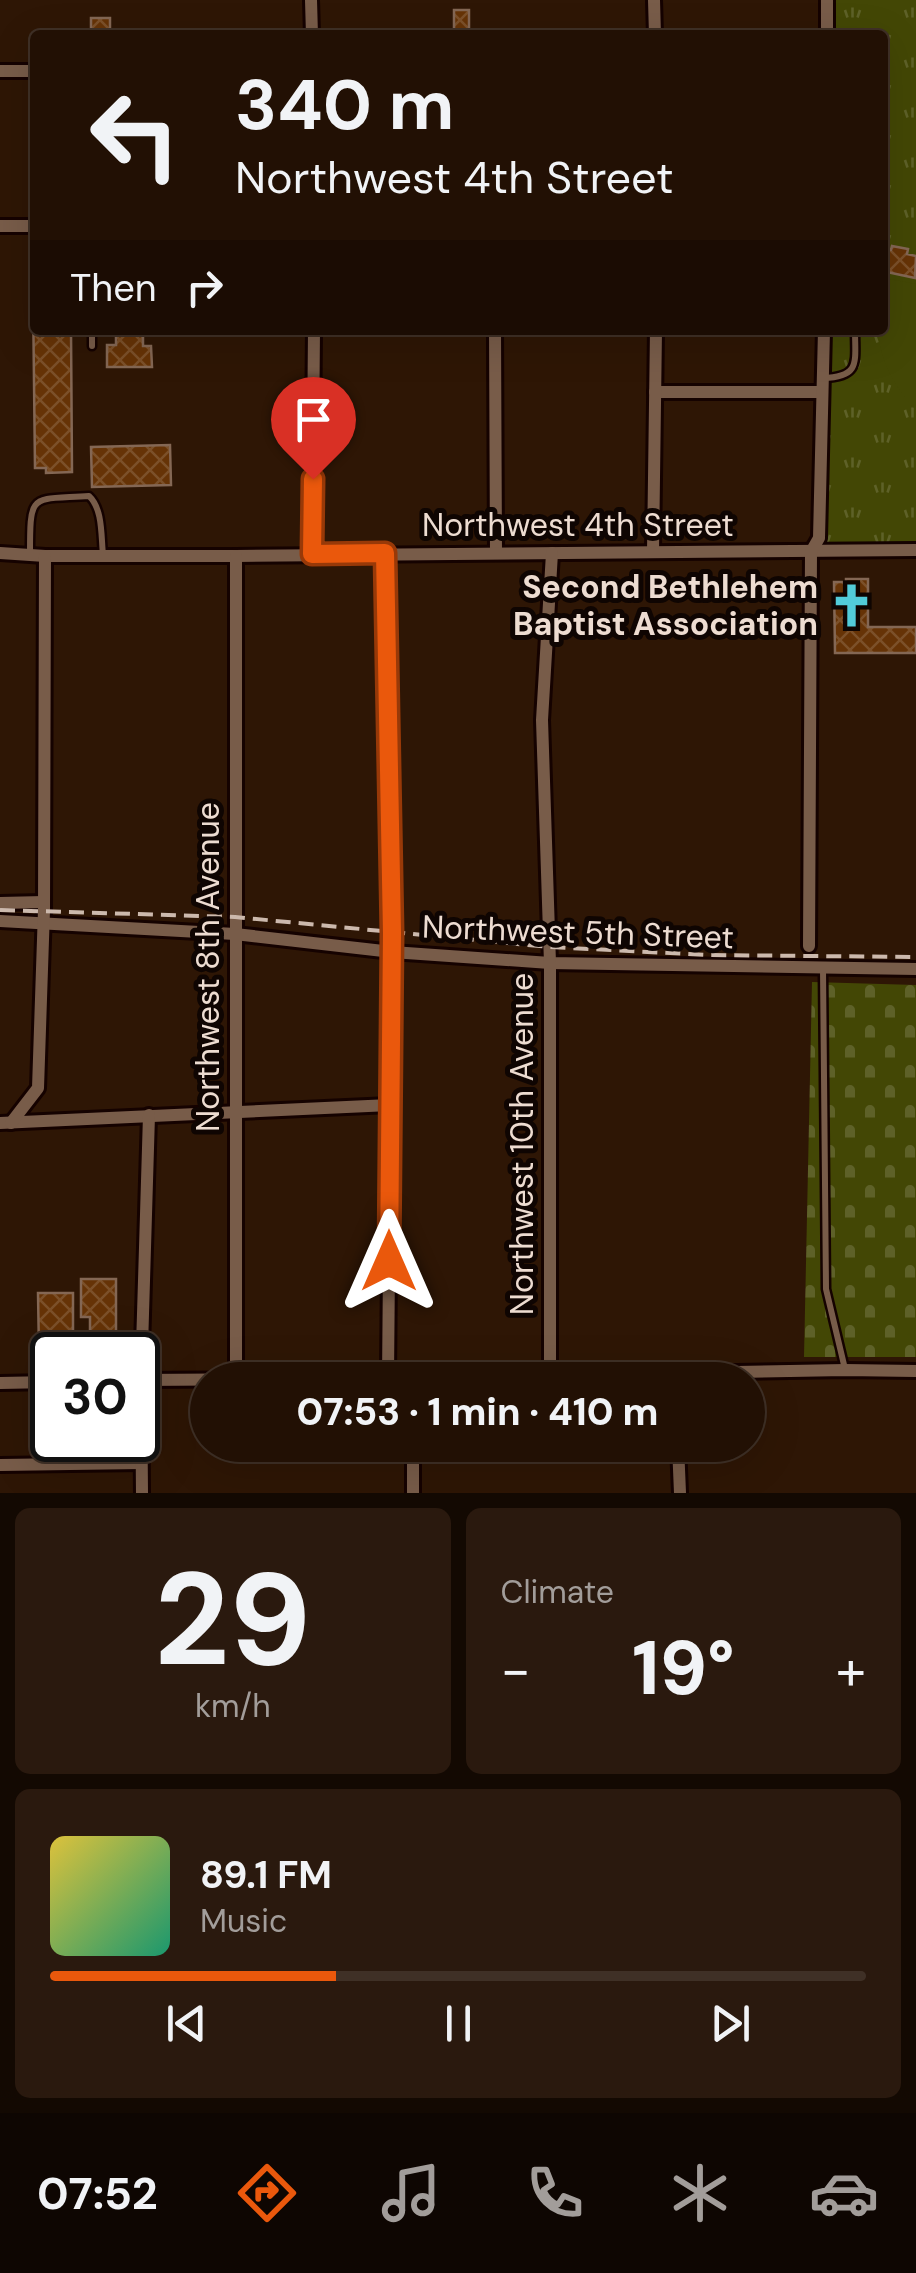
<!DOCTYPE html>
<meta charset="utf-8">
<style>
body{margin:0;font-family:"DM Sans",sans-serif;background:#2a190e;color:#f1f3f6;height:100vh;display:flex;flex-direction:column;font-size:38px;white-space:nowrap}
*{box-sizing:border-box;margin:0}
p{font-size:32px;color:#a29d9a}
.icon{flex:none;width:55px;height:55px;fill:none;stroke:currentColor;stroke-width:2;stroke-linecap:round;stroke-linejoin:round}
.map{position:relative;height:1493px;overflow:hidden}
.details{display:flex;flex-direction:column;gap:15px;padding:15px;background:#130902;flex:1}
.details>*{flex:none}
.hud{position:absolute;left:30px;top:30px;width:858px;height:305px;border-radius:10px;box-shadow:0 10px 40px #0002,0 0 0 2px #3f3026;background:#221004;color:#f1f3f6;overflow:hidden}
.speed{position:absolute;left:30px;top:1332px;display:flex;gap:20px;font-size:50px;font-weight:700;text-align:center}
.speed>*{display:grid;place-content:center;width:130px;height:130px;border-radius:50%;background:#221004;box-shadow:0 10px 40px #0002,0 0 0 2px #3f3026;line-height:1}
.speed .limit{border:5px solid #111;border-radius:15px;background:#fff;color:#111}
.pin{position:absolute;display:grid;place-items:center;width:85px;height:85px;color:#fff;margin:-102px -42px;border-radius:50% 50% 50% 0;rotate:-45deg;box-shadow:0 0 10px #0007}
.pin .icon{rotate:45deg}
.me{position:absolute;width:110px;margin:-55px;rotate:0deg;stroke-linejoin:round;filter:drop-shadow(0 0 8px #0008)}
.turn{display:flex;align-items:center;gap:35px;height:210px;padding:0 40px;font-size:45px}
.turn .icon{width:130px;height:130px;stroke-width:2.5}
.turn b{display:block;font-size:70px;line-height:85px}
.then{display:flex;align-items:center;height:95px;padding:0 40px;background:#0003;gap:20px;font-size:38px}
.big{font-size:75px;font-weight:800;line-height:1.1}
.details .card{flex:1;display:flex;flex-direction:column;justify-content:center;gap:15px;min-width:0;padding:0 35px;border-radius:15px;background:#2a190e}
.details .dial{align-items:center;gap:0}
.dial b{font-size:130px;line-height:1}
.song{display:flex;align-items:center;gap:30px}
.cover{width:120px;height:120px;border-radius:15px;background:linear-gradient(135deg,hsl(50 70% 55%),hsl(160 70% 35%))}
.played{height:10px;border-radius:5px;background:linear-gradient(90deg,#ea580c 35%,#3f3026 35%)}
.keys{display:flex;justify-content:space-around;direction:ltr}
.heat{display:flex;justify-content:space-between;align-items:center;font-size:55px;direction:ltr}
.details .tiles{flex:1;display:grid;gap:15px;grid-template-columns:1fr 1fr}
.card:last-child{grid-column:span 2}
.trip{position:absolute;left:190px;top:1362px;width:575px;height:100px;border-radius:50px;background:#221004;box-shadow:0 10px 40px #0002,0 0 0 2px #3f3026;font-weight:800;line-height:100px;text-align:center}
.tabs{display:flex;height:160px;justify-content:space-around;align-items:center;background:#0e0602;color:#a29d9a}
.tabs .icon{width:70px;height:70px}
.tabs .active{color:#ea580c}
.tabs b{font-size:45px;color:#f1f3f6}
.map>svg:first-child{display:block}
.cemetery{fill:url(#cemetery-stones)}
.park{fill:url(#park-tufts)}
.pitch{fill:#434705}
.building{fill:url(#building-cross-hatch);stroke:#846754;stroke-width:2.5}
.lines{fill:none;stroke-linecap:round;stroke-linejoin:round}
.lane-casing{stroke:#150200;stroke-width:11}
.street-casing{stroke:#150200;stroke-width:18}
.lane{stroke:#785c49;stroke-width:6}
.street{stroke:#785c49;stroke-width:12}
.rail{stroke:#ccb9ad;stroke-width:4;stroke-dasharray:15 8;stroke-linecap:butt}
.route-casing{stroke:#983908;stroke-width:25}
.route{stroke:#ea580c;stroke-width:18}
.labels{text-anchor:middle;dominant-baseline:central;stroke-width:10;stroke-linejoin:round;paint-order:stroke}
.street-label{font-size:32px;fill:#eddcd1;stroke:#0f0502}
.poi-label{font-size:32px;font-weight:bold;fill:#eddcd1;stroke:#0f0502;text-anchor:end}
</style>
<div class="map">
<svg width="916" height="1493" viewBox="0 0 916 1493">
<defs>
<pattern id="cemetery-stones" width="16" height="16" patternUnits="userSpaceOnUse" patternTransform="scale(2.5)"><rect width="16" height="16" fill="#434705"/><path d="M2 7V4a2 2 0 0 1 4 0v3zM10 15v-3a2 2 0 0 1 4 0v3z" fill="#5e6128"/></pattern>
<pattern id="park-tufts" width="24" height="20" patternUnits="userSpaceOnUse" patternTransform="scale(2.5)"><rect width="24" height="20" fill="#434705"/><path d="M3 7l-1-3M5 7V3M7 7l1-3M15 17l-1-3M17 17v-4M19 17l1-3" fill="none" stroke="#5e6128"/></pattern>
<pattern id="building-cross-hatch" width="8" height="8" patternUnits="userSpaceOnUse" patternTransform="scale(2.5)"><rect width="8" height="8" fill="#663306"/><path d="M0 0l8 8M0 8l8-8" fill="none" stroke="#7c5029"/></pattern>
</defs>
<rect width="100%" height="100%" fill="#2e1605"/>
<!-- cemetery -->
<polygon class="cemetery" points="812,982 916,985 916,1357 804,1357"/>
<!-- park -->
<polygon class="park" points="834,0 916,0 916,542 824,543 831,330 882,330 882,35 834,35"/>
<!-- pitch -->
<path class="pitch" d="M884,278L916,284V410C895,387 880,362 878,330H882Z"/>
<!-- building -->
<g class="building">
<rect x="454" y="10" width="15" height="25"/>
<rect x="91" y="18" width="19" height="17"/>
<polygon points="892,246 908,249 907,254 916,256 915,278 882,271 882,249 891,250"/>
<polygon points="33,294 35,294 35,330 71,330 72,472 46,473 46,468 35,468"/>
<polygon points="116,330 143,330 143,346 151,346 152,367 107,367 107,345 116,345"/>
<polygon points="170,445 171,485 92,487 91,447"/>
<polygon points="846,579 868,579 868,627 916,627 916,653 835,653 834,582 846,582"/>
<polygon points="81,1279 116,1279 116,1354 52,1355 52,1368 49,1368 49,1363 36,1363 36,1352 39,1352 38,1293 73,1293 73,1351 77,1351 76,1348 82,1348 82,1343 90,1342 90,1317 81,1317"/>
</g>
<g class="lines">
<defs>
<g id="lane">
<polyline points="92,330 92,346"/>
<path d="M823,378C861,377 855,362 855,330"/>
<path d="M30,553C30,491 31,500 89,496C103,509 101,536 103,555"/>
<polyline points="823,969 826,1289 845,1369"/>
</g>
<g id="street">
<polyline points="311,0 312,35"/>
<polyline points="654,0 655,35"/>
<polyline points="827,35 827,0"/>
<polyline points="0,71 35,71"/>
<polyline points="0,226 35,226"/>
<polyline points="495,330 496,553"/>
<polyline points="655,392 822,392"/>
<polyline points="653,552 656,330"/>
<polyline points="0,553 45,556 236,556 916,550"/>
<polyline points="385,553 392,933 388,1378"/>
<polyline points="312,554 314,330"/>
<polyline points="0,903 44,902"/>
<polyline points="0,921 235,934 392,952 550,963 916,969"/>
<polyline points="809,946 811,552 819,538 824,330"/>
<polyline points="0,1123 390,1105"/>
<polyline points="11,1123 38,1088 44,910 45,556"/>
<polyline points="550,1375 550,963 542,720 552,553"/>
<polyline points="236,1378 236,556"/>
<polyline points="138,1380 413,1378 845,1370 916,1371"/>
<polyline points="0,1383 52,1382"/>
<polyline points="678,1445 680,1493"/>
<polyline points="0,1465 141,1463"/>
<polyline points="142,1493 141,1380 149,1115"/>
<polyline points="413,1493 413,1445"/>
</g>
</defs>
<!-- lane casing -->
<use href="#lane" class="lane-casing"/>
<!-- street casing -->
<use href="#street" class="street-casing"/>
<!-- lane -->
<use href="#lane" class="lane"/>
<!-- street -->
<use href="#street" class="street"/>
<!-- rail -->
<polyline class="rail" points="0,910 235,917 549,947 709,955 916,957"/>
</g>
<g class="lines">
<defs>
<polyline id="route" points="313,479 312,554 385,553 392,933 389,1261"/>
</defs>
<!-- route casing -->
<use href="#route" class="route-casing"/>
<!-- route -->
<use href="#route" class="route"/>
</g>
<!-- icons -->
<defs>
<symbol id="church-bare" viewBox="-9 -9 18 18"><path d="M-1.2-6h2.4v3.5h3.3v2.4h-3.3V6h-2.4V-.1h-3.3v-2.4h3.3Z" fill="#52cbd9" stroke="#0f0502" stroke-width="2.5" paint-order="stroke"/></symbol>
</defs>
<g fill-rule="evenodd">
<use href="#church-bare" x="820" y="574" width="63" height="63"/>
</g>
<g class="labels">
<!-- street labels -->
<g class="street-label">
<text x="578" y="525">Northwest 4th Street</text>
<text transform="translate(578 932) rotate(2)">Northwest 5th Street</text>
<text transform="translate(208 967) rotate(-90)">Northwest 8th Avenue</text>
<text transform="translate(522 1144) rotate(-90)">Northwest 10th Avenue</text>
</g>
<!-- poi labels -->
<g class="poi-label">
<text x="818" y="587">Second Bethlehem<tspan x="818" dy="37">Baptist Association</tspan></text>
</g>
</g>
</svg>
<div class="speed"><div class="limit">30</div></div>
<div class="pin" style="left:313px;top:479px;background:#d93025"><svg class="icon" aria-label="arrive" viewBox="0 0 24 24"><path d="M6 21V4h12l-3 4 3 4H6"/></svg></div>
<svg class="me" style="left:389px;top:1261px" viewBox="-20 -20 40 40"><path d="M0-17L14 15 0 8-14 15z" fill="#ea580c" stroke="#fff" stroke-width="4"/></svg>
<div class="trip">07:53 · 1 min · 410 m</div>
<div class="hud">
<div class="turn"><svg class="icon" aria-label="left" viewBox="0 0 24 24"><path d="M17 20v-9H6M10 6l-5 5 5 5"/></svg><div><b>340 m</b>Northwest 4th Street</div></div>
<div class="then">Then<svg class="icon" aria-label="right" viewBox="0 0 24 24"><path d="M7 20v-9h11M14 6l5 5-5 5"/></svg></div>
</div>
</div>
<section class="details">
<div class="tiles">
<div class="card dial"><b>29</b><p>km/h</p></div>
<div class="card"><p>Climate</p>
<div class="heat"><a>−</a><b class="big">19°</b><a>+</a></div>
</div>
<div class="card">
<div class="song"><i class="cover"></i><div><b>89.1 FM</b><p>Music</p></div></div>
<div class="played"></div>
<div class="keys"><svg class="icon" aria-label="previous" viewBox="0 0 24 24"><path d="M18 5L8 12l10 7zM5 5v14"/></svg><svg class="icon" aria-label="pause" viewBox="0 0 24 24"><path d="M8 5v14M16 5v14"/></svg><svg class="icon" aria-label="next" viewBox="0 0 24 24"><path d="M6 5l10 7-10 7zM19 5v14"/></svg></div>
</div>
</div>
</section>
<nav class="tabs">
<b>07:52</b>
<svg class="icon active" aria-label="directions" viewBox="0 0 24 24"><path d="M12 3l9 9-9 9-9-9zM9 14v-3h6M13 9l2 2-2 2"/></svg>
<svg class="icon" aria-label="music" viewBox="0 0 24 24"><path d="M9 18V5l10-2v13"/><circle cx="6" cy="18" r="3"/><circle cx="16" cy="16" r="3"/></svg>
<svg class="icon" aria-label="phone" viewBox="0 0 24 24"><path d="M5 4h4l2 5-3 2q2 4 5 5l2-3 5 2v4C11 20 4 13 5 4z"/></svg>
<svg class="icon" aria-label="climate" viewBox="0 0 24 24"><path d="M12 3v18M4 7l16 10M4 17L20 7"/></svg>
<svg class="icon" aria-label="car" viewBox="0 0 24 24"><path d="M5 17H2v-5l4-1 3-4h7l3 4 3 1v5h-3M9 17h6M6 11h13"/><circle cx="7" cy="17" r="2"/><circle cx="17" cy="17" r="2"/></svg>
</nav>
